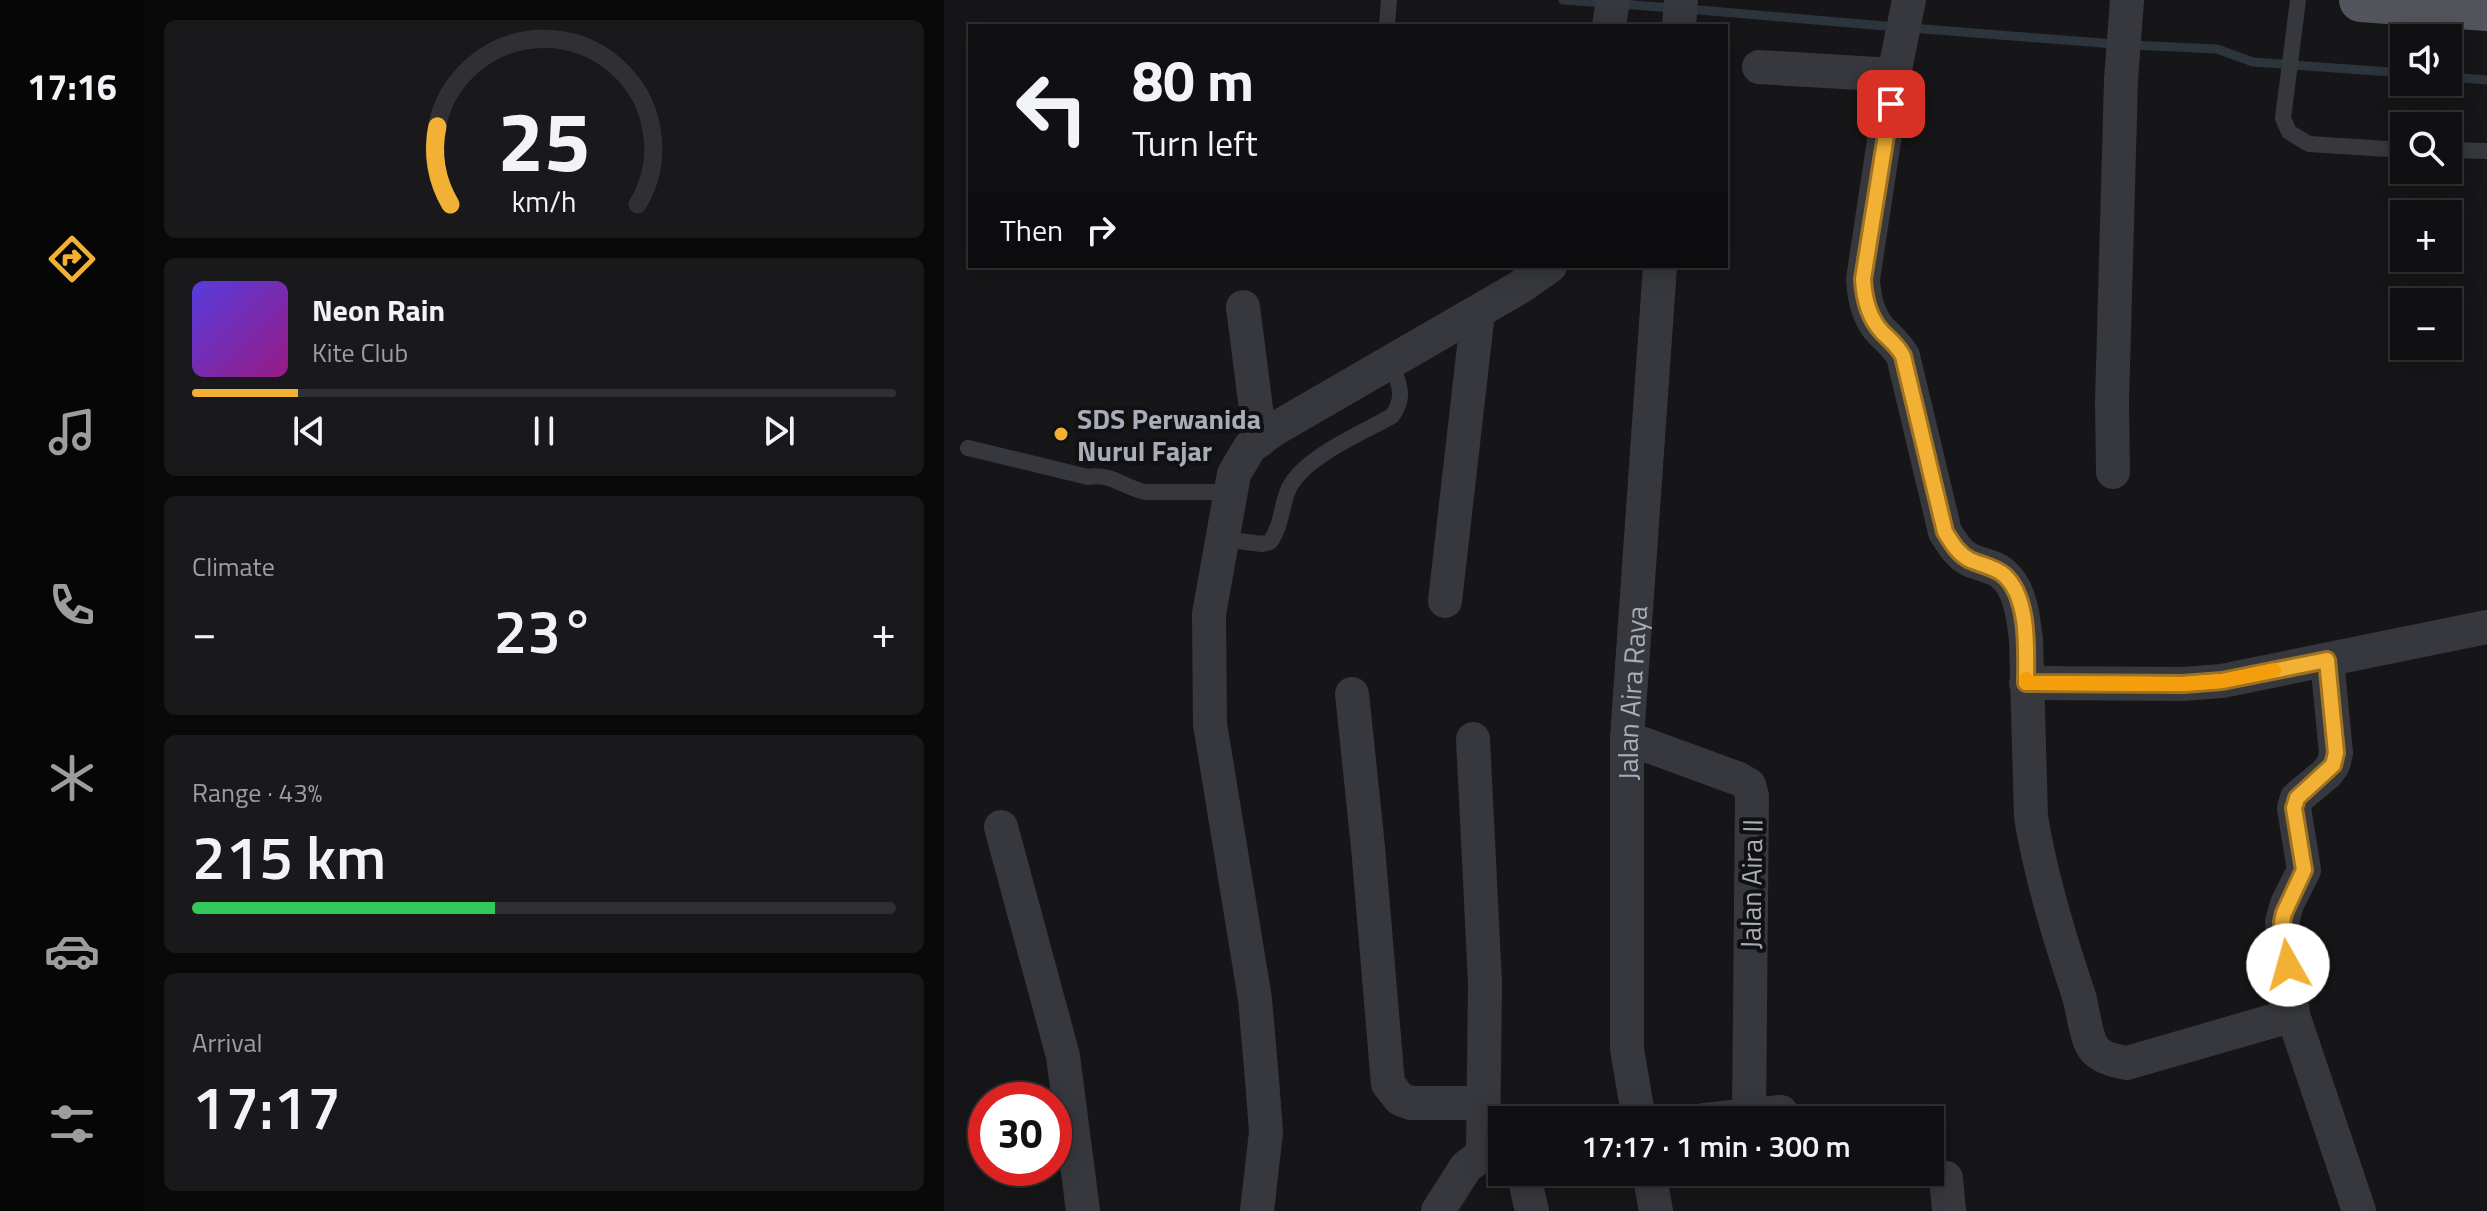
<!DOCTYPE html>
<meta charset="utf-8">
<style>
body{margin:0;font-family:"Titillium Web",sans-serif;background:#19191b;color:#f1f3f6;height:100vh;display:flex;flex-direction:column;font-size:30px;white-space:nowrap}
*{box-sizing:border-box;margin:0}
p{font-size:26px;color:#9c9d9f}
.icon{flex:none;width:44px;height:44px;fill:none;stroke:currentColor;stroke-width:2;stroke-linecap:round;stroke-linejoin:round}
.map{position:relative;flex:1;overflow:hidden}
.side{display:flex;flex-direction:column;gap:20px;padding:20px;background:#09090a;width:800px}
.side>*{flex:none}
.hud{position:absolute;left:24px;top:24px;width:760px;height:244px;border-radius:0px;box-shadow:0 4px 20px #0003,0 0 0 2px #303032;background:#101012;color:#f1f3f6;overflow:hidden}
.fabs{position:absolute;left:1446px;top:24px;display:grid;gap:16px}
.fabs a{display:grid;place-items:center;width:72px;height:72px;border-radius:0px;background:#101012;box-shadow:0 4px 20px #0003,0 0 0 2px #303032;font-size:40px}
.speed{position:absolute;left:24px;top:1082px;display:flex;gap:16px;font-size:40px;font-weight:700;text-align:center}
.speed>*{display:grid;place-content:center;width:104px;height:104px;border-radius:50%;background:#101012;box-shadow:0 4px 20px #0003,0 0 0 2px #303032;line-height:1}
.speed .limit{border:12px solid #d22;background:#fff;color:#111}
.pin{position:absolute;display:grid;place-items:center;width:68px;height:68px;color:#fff;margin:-34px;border-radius:16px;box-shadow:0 4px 12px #0006}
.me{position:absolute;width:88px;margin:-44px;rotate:353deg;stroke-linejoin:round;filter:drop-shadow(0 0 6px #0008)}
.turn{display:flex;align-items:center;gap:28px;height:168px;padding:0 32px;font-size:36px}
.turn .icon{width:104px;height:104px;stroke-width:2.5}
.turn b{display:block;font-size:56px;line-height:68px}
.then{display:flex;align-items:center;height:76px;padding:0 32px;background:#0003;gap:16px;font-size:30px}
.big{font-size:60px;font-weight:600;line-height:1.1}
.side .tile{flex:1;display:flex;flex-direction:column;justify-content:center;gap:12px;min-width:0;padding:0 28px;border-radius:12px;background:#19191b}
.side .dial{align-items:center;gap:0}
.dial svg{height:208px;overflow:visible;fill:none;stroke:#303032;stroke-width:7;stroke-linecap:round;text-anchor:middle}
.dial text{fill:#f1f3f6;stroke:none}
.song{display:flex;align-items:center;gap:24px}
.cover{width:96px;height:96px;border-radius:12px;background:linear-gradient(135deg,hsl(250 70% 55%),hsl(310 70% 35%))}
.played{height:8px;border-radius:4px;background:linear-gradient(90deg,#f2b134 15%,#303032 15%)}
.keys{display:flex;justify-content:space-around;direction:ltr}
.heat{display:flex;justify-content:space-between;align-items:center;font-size:44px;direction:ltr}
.charge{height:12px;border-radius:6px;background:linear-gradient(90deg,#34c759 43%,#303032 0)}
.trip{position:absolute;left:544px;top:1106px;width:456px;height:80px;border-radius:0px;background:#101012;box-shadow:0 4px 20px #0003,0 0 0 2px #303032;font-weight:600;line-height:80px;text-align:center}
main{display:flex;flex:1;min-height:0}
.dock{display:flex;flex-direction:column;width:144px;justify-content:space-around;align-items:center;background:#060607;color:#9c9d9f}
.dock .icon{width:56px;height:56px}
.dock .selected{color:#f2b134}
.dock b{font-size:36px;color:#f1f3f6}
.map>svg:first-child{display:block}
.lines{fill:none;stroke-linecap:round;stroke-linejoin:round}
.stream{stroke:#2c353c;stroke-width:9}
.lane{stroke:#37383d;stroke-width:16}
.street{stroke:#37383d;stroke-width:34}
.primary{stroke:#53555c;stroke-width:44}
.route-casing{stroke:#9d7322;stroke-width:20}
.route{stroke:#f2b134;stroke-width:14}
.slow{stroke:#f59e0b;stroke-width:14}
.poi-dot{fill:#f2b134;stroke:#111113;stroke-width:3}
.labels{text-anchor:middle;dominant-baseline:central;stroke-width:8;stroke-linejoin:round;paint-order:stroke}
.poi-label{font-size:28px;font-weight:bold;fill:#a8adb8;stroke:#111113;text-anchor:start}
.street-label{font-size:28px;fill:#a8adb8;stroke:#111113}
</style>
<main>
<nav class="dock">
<b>17:16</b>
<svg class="icon selected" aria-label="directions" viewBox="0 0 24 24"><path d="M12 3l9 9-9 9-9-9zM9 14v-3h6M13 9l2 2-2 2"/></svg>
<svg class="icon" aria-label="music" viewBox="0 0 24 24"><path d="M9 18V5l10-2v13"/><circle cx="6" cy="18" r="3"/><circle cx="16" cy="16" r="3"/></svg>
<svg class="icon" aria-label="phone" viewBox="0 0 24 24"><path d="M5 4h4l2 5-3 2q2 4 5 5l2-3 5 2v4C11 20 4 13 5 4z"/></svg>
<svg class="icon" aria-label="climate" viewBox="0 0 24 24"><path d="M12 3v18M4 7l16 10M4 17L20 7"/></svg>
<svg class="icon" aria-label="car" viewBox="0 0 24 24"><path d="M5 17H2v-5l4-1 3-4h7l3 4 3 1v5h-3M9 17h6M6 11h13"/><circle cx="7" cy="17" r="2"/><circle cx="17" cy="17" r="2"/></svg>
<svg class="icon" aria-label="filters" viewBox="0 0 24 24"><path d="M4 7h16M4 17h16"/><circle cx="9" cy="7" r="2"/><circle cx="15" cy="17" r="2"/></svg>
</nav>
<section class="side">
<div class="tile dial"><svg viewBox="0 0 100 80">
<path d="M14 69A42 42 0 1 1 86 69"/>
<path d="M14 69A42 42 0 0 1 9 39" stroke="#f2b134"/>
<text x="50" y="56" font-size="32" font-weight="700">25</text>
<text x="50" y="72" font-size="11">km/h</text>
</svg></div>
<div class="tile">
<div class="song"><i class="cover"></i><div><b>Neon Rain</b><p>Kite Club</p></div></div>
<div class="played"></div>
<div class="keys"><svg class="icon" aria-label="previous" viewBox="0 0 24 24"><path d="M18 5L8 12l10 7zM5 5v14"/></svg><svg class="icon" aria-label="pause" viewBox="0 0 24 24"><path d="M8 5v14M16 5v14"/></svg><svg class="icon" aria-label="next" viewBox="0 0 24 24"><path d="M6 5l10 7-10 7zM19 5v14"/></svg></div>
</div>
<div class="tile"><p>Climate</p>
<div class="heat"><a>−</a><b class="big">23°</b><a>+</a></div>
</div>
<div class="tile"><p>Range · 43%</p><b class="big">215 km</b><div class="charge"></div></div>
<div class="tile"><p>Arrival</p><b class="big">17:17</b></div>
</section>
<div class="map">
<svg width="1543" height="1211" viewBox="0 0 1543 1211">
<rect width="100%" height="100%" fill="#161618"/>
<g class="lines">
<!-- stream -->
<g class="stream">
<polyline points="619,0 661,3"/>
<polyline points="676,4 729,8"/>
<polyline points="744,9 952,27"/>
<polyline points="967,28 1171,44"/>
<polyline points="1186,45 1273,49 1309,62 1460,73"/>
<polyline points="1504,77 1543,80"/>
</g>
<!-- lane -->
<g class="lane">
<polyline points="1354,0 1339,118 1345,132 1365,144 1460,150"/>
<polyline points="443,26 445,0"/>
<polyline points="1504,150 1543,151"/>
<path d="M24,448L144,477C169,473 178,487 201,492H287"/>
<path d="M279,539L318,544L326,542C338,526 337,505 345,488C360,457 418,433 448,416C463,395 454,384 447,361"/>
</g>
<!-- street -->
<g class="street">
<path d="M965,0L950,75L919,279C920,298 924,318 938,332C946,340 953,346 959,356L1001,532C1008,543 1014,554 1026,560C1037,565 1051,566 1060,575C1077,590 1079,618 1082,639L1087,817C1097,878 1115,937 1135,996C1139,1010 1141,1031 1147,1044C1153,1057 1170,1061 1183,1063L1349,1015"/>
<polyline points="665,26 669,0"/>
<polyline points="735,26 737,0"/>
<polyline points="815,67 950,75"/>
<polyline points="299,307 316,440"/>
<polyline points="1169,472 1168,403 1177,80 1183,0"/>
<polyline points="501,601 534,312"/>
<polyline points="1383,660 1392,753 1389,765 1382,774 1353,798 1350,808 1360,870 1343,904 1338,922 1349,1015 1415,1211"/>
<polyline points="1082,683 1239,684 1278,681 1543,627"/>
<polyline points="408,694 424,847 444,1084 456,1099 467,1103 539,1103"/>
<polyline points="683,738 795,779 805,785 808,796 805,1115"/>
<polyline points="57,827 119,1056 139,1211"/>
<path id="s1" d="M695,1120L683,1049V738L716,266"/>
<polyline points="760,1120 837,1112"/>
<polyline points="579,1172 588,1211"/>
<polyline points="705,1172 712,1211"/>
<polyline points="1002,1178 1005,1211"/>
<polyline points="313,1211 322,1132 318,1080 311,999 266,724 265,614 290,474 306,447 329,430 576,287 606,266"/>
<polyline points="494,1211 522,1167 539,1154 541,983 529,739"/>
</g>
<!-- primary -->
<polyline class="primary" points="1417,0 1543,9"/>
</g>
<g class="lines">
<defs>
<path id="route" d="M947,104L919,279C920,298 924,317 938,332C946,340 953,345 959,356L1001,532C1008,543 1014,554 1026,560C1037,565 1051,567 1060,575C1086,598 1082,652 1082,683L1239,684L1278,681L1383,660L1392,753L1389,765L1353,798L1350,808L1360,870L1340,913L1338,922L1344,965"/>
</defs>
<!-- route casing -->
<use href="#route" class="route-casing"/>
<!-- route -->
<use href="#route" class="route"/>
<!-- slow -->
<polyline class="slow" points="1082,679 1082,683 1239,684 1278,681 1330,670"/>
</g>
<!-- markers -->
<circle class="poi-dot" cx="117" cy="434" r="8"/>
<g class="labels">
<!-- poi labels -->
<g class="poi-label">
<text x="133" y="418">SDS Perwanida<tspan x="133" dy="32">Nurul Fajar</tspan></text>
</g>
<!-- street labels -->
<g class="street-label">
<text stroke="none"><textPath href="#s1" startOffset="428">Jalan Aira Raya</textPath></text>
<text transform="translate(807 884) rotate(-89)">Jalan Aira II</text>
</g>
</g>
</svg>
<div class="fabs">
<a><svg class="icon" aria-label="sound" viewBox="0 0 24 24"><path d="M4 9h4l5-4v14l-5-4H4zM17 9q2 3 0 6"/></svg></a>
<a><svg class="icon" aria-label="search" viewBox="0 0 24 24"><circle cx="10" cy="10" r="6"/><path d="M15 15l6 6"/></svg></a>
<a>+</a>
<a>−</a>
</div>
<div class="speed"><div class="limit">30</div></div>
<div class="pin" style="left:947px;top:104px;background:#d93025"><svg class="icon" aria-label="arrive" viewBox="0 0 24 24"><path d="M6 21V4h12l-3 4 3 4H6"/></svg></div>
<svg class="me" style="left:1344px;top:965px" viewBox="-20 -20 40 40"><circle r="19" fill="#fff"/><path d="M0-13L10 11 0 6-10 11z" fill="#f2b134"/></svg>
<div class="trip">17:17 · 1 min · 300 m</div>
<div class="hud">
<div class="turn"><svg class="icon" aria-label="left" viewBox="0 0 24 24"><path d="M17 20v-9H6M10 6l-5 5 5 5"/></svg><div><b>80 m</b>Turn left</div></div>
<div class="then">Then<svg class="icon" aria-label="right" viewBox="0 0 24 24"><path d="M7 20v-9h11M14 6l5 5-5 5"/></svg></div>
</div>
</div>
</main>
